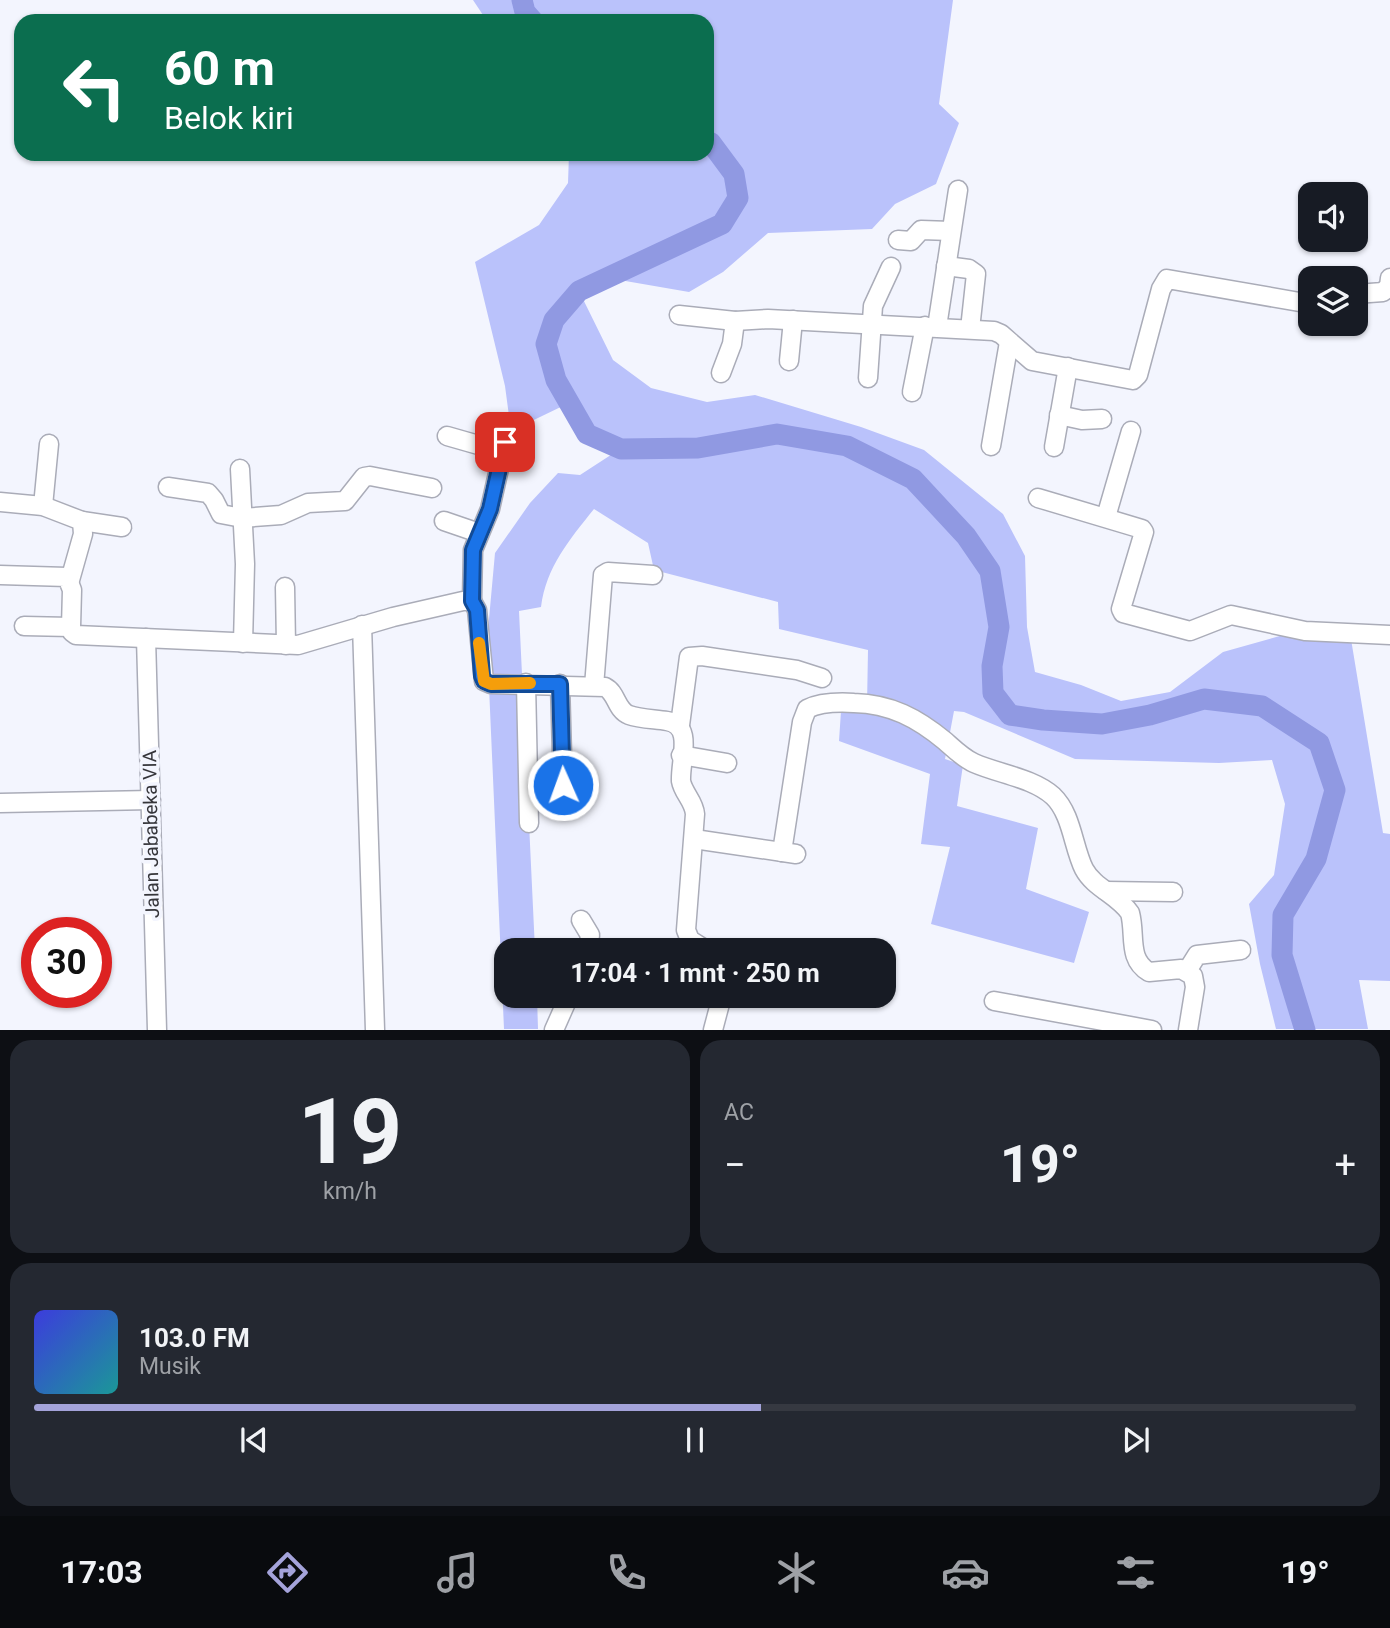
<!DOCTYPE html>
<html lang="id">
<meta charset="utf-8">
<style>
body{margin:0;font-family:Roboto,sans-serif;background:#242831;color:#f1f3f6;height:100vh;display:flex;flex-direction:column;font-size:26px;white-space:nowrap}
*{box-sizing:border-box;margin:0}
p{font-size:23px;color:#9ea1a6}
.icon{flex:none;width:38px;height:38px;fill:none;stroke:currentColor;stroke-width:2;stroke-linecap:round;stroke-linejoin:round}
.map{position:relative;height:1030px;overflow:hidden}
.details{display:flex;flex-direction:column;gap:10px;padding:10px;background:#0d0f14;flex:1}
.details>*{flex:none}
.guide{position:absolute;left:14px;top:14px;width:700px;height:147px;border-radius:21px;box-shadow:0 2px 5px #0004;background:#0b6e4f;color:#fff;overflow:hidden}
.buttons{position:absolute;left:1298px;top:182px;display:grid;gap:14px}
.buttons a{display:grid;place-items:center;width:70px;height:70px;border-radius:14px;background:#171b24;box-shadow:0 2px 5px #0004;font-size:35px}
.speed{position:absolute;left:21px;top:917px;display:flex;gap:14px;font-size:35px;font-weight:700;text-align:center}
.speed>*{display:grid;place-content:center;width:91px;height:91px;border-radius:50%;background:#171b24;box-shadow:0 2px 5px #0004;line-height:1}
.speed .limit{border:10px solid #d22;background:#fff;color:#111}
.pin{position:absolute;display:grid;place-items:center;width:60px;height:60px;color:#fff;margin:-30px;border-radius:14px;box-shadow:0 4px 10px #0006}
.me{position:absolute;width:77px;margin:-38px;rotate:358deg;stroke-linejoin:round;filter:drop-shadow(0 0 5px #0008)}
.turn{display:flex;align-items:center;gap:24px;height:147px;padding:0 35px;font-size:32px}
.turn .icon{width:91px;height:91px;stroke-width:2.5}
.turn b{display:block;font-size:49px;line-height:60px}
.big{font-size:52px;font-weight:700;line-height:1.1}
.details .tile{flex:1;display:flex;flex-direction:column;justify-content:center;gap:10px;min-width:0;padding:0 24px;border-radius:21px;background:#242831}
.details .dial{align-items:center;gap:0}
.dial b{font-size:91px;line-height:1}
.song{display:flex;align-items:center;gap:21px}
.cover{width:84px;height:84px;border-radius:10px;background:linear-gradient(135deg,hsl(240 70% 55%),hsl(180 70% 35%))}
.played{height:7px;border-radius:4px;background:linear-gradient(90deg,#a4a3da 55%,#363941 55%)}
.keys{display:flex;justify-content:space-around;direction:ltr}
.heat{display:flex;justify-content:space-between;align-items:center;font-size:38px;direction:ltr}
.details .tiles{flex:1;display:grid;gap:10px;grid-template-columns:1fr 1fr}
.tile:last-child{grid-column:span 2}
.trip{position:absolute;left:494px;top:938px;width:402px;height:70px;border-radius:21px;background:#171b24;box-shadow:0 2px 5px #0004;font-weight:700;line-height:70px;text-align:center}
.dock{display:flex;height:112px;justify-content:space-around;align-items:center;background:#090b0e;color:#9ea1a6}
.dock .icon{width:49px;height:49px}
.dock .active{color:#a4a3da}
.dock b{font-size:32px;color:#f1f3f6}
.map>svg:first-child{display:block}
.green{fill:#bac2fb}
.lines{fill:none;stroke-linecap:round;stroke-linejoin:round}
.river{stroke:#9099e2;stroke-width:21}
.minor-casing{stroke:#aaacb8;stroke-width:21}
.minor{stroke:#fff;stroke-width:18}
.route-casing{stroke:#114b97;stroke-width:18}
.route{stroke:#1a73e8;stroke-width:12}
.slow{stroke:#f59e0b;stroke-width:12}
.labels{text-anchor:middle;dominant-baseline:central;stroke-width:7;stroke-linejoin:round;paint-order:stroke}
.street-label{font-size:19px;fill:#35353a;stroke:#f3f5fe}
</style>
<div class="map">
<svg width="1390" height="1030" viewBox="0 0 1390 1030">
<rect width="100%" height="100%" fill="#f3f5fe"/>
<!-- green -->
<path class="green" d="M473,0H953L939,104L959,123L936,184L895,204L872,229L768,233L723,272L689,292L608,278L579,291L613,360L651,388L707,402L755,395L861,427L924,450L1003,514L1025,556L1027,627L1035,672L1081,685L1121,701L1170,692L1223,652L1301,630L1350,633L1383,833L1390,834V981L1359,980L1368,1029H1276L1260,964L1249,904L1274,875L1285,804L1272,760L1219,763L1075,759L964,712L954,711L945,759L963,765L957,806L1038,828L1026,889L1089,912L1074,963L931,924L950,847L921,844L930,774L839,741L841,711L867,705L868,650L779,629L778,602L654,570L648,543L594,509C570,539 546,567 541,607L519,611L535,950H506V996H537L538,1029H504L487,641L495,553L530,503L558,473L580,475L620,449L587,434L569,403L511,431L505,386L475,262L539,225L568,183L569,154H707V21H487Z"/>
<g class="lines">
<!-- river -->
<g class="river">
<polyline points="522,0 525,12 533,21"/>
<polyline points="707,141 711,143 734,174 738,198 722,224 579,291 554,320 546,344 556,380 587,434 621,449 698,448 777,434 847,446 913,479 966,536 990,571 999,627 992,666 993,693 1010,715 1043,720 1102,724 1150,715 1204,699 1262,706 1319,743 1335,790 1316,859 1283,915 1282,955 1305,1030"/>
</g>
<defs>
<g id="minor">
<polyline points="898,240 911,241 921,230 951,231"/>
<polyline points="946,266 969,269 976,274 970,329"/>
<polyline points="1356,294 1383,292 1389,286 1390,278"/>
<polyline points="679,315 735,321 768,319 994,331 1001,334 1032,361 1133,380 1138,375 1161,289 1167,279 1311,304"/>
<polyline points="937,327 958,190"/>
<polyline points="789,361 793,320"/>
<polyline points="721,373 732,344 735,321"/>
<polyline points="868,378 873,306 891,267"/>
<polyline points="912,392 925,326"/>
<polyline points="1059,415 1082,420 1102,419"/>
<polyline points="447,436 503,452"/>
<polyline points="991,446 1009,342"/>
<polyline points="1054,447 1068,367"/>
<polyline points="240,469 245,564 243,643"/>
<polyline points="168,487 208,493 214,500 221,514 242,518 281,515 308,503 345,501 364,477 370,476 432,488"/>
<polyline points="1038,498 1142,529 1144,532 1121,609 1123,613 1190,631 1231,615 1305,631 1390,635"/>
<polyline points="0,502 43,506 82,521 83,534 70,580"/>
<polyline points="43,506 49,444"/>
<polyline points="1106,517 1131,431"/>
<polyline points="82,521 122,527"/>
<polyline points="444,521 479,533"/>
<path d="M0,575L67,577L72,590L71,627L72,632L76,635L298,645L393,617L463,601H472L477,610L484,681L491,684L605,687C617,693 616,710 629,715C640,719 655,719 667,721C694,725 680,760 681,781C683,793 694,801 695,814L686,930L690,940L706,950"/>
<polyline points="285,587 286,645"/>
<polyline points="472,601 473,550 490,509 505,442"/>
<polyline points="362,625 375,1030"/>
<polyline points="24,626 71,627"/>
<polyline points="146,638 157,1030"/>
<polyline points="526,683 529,823"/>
<polyline points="560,684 562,755 568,772 563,785"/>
<polyline points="594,686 603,575 608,572 653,575"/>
<polyline points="680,725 689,657 702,656 797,670 822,678"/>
<polyline points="681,755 727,763"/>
<polyline points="0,803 151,800"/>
<polyline points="694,839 796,854"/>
<path d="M782,852L802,722L807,709C821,702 838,702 854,703C891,704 917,718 945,741C954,749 963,758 974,763C999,774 1033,778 1053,796C1072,814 1073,847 1084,869C1094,888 1118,895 1130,913C1136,935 1127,959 1149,972L1181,969L1193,976L1195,987L1188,1030"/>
<polyline points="1106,891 1173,892"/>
<polyline points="581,920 590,935 588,950"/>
<polyline points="1187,971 1197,955 1241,950"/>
<polyline points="994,1001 1152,1030"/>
<polyline points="554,1030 569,996"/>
<polyline points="713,1030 722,996"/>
</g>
</defs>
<!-- minor casing -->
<use href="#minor" class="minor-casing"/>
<!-- minor -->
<use href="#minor" class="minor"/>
</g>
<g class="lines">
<defs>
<polyline id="route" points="505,442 490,509 473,550 472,601 477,610 482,676 484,681 491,684 560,684 562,755 568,772 563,785"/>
</defs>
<!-- route casing -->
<use href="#route" class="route-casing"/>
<!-- route -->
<use href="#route" class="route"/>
<!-- slow -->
<polyline class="slow" points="479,643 484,681 491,684 530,683"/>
</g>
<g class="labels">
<!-- street labels -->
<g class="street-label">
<text transform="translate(151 834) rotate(-91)">Jalan Jababeka VIA</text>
</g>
</g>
</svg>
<div class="buttons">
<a><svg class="icon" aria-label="sound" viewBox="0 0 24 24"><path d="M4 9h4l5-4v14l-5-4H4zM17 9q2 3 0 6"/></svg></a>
<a><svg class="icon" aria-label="layers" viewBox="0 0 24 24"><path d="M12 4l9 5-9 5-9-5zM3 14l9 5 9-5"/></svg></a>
</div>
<div class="speed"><div class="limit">30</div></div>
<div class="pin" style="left:505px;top:442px;background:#d93025"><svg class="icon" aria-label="arrive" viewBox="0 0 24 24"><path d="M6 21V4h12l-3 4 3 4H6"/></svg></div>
<svg class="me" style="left:563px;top:785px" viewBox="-20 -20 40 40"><circle r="17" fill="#1a73e8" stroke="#fff" stroke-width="3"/><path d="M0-11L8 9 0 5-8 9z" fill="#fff"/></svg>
<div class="trip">17:04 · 1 mnt · 250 m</div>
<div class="guide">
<div class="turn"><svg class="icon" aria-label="left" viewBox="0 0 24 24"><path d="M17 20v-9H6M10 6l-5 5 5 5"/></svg><div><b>60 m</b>Belok kiri</div></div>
</div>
</div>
<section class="details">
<div class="tiles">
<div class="tile dial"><b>19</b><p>km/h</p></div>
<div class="tile"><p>AC</p>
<div class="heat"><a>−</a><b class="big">19°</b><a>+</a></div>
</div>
<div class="tile">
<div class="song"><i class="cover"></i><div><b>103.0 FM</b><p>Musik</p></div></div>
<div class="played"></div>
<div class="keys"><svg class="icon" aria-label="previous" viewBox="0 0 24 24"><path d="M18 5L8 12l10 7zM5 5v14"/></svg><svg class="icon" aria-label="pause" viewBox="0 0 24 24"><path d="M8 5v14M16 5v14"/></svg><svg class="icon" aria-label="next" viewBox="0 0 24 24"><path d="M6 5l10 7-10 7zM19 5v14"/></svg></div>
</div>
</div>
</section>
<nav class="dock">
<b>17:03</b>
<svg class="icon active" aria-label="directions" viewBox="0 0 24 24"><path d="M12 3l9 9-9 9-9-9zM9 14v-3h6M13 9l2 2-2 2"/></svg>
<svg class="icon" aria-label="music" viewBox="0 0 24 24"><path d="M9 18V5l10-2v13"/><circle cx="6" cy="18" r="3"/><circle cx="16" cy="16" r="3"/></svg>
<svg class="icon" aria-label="phone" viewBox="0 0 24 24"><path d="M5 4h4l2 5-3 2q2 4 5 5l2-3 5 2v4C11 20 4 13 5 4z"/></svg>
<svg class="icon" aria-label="climate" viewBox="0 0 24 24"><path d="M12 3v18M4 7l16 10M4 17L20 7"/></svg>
<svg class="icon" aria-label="car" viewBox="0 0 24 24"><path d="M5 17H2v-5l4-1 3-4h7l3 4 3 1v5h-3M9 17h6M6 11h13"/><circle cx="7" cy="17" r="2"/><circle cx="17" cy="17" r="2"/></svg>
<svg class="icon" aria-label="filters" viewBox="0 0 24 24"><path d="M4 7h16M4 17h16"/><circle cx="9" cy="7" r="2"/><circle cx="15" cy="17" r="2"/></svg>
<b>19°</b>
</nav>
